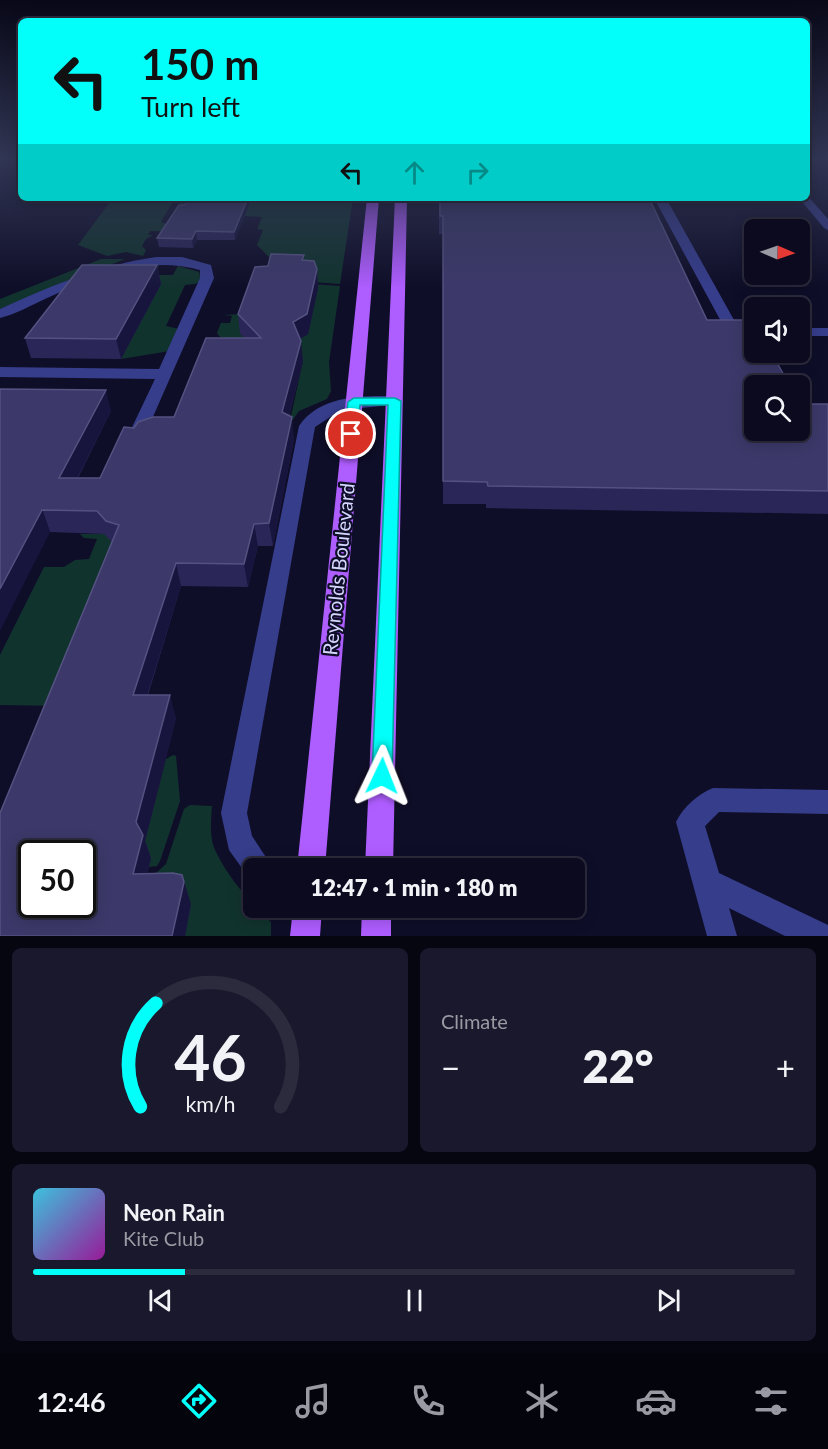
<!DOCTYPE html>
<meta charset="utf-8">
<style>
body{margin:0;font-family:Lato,sans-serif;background:#19182c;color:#f1f3f6;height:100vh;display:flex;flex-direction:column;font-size:22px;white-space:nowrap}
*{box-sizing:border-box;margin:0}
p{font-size:20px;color:#9a9aa4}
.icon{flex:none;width:33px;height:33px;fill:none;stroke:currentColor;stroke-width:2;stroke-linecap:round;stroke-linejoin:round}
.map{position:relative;height:936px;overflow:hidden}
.side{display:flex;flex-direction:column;gap:12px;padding:12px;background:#060611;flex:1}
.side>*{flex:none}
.top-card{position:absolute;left:18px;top:18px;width:792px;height:183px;border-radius:9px;box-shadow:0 3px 15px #0003,0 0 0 2px #2b2b3d;background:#02fff9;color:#111;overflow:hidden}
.needle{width:39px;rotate:92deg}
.fabs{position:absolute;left:744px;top:219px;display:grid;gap:12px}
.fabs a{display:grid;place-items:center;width:66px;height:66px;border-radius:9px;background:#0b0a1f;box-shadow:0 3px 15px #0003,0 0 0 2px #2b2b3d;font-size:30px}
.speed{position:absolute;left:18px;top:840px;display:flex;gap:12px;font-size:30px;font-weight:700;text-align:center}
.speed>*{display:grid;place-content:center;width:78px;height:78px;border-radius:50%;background:#0b0a1f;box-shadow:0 3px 15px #0003,0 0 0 2px #2b2b3d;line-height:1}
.speed .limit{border:3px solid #111;border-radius:9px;background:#fff;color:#111}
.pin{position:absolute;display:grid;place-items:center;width:51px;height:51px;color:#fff;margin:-26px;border:3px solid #fff;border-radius:50%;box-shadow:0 2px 6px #0007}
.me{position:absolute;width:66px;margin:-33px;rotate:2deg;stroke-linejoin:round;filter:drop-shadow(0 0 4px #0008)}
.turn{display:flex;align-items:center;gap:21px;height:126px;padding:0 24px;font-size:27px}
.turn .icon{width:78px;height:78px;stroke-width:2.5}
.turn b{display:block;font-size:42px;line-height:51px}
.lanes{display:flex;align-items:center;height:57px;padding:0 24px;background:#0003;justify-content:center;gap:30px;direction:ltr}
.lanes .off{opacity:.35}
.big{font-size:45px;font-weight:800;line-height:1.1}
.side .tile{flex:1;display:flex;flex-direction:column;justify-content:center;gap:9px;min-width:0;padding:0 21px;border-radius:9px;background:#19182c}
.side .dial{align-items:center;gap:0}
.dial svg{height:156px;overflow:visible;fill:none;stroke:#2b2b3d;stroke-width:7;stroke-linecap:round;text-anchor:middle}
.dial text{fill:#f1f3f6;stroke:none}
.song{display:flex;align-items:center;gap:18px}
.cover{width:72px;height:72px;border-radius:9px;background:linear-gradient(135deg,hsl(190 70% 55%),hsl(300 70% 35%))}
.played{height:6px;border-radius:3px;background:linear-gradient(90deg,#02fff9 20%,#2b2b3d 20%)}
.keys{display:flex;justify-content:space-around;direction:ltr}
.heat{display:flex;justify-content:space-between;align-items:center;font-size:33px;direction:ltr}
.side .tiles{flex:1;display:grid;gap:12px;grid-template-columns:1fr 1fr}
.tile:last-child{grid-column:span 2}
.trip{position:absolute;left:243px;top:858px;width:342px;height:60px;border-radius:9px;background:#0b0a1f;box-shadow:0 3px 15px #0003,0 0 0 2px #2b2b3d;font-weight:800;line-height:60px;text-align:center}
.dock{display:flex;height:96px;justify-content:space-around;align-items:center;background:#04040c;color:#9a9aa4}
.dock .icon{width:42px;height:42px}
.dock .active{color:#02fff9}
.dock b{font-size:27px;color:#f1f3f6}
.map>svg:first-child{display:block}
.green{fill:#11332e}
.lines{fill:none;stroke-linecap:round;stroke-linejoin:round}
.minor{fill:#363d8b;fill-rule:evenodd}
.major{fill:#ae5dff;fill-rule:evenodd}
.wall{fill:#2a2658}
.shaded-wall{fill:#17153d}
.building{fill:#3c396a;stroke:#545281;stroke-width:1.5;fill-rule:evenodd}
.route{fill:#02fff9;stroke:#01a6a2;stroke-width:1.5}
.labels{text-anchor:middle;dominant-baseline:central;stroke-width:4.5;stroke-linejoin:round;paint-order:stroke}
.street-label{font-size:20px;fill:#d6d7ff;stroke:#0f0e29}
</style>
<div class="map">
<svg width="828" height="936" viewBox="0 0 828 936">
<rect width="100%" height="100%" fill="#0f0e29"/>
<!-- green -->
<g class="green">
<polygon points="113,198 175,198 161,222 191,232 150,231 148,235 153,235 146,239 142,246 146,250 143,256 126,252 107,256 78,245"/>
<polygon points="183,198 353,198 340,284 312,282 272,260 257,245 263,230 257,229 262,217 245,216 243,221 214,200 187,199 176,218 170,221"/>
<polygon points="101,259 125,259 0,309 0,299"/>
<polygon points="159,265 154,275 173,275 178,266 199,272 201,281 195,284 185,285 166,326 179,329 170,351 121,359 160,284 138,283 141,277 138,277 143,269"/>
<polygon points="312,284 340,286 329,362 331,391 327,399 299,411 289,425 303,361 297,358 300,337 308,334 318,288"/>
<polygon points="242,314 251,341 220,337 217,333 221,323 230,323 232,316 224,315"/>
<polygon points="80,534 113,534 113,543 63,706 0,705 0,655 44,567 64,567 75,560 89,559 97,539 84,538"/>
<polygon points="173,755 176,756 180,801 160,861 157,866 149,867 150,855 143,848 166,759"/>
<path d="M190,805L212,806C211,820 209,839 216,852C229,879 251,903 271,922V936H185L181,896L147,874L156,873L166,864L184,809Z"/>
</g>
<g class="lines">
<!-- minor -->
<g class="minor">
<polygon points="807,195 828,219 828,230 824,228 799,198 807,198"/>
<polygon points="654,198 666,198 734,320 741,325 754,327 754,335 732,332 723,325"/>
<path d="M156,257H182L211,265L214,278L141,444H129L126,440L155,379L0,377V367L159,369L200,278V270C147,255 95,276 47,298C32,305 16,314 0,318V309C51,286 100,265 156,257Z"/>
<rect x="800" y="328" width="28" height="8"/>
<path d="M395,396L403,401L401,404L341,410L315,427L247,813L252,836L273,868H254V880L249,878L229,850L221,813L299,426C320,395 361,396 395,396Z"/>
<path d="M713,788L828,790V814L719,812L705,826L719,873L828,925V936H785L729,908L737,936H707L676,822C683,807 698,794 713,788Z"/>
</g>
<!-- major -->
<g class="major">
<polygon points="367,198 379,198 325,868 297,868"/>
<polygon points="395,198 407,198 393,868 365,868"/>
<polygon points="293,908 322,908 320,936 290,936"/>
<polygon points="362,908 391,908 391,936 361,936"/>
</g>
</g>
<!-- wall -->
<g class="wall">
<polygon points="252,198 235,240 197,240 193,248 159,247 157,238"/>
<polygon points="439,198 707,320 800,404 828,404 828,514 486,508 486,504 443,504 443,234 439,234"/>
<polygon points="304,260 317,269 318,288 308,334 300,339 303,361 289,416 294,439 273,546 258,546 248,587 181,586 148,695 176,718 145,841 151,858 147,874 191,904 185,936 0,936 112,542 104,534 50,532 0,389 111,411 78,478 100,478 134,428 174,417 245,338 240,334 238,314 268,266"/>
<polygon points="157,265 161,284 121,359 31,358 25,338"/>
</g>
<!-- shaded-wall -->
<g class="shaded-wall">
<polygon points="248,198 252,198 235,240 234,232"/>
<polygon points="196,231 197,240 193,248 192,239"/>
<polygon points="157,265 161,284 121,359 116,339"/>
<polygon points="317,269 318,288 308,334 295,342 293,322"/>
<polygon points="301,341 303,361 284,434 282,412"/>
<polygon points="106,390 111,411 66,500 59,478"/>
<polygon points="292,417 294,439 273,546 269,523"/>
<polygon points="42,510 50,532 0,631 0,589"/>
<polygon points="254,524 258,546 248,587 244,564"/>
<polygon points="176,563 181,586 140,718 133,695"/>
<polygon points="170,695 176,718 145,841 151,858 141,896 133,874 136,822"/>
<polygon points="182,875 191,904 185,936 172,936"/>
</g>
<!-- building -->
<g class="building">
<polygon points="189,198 248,198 234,232 196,231 192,239 157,238 179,205 185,205"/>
<polygon points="440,198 649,198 707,320 753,320 754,323 754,352 771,352 790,386 754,386 754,430 800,430 800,403 800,404 828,404 828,491 488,486 487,482 443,481 443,216 440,216"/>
<path d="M271,254L304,255L302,260L314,261L317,269L307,314L293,322L301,341L282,412L292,417L269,523L254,524L244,564L176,563L133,695H170L136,822L143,835L133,874L173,873L182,875L184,882L172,936H0V813L119,525L106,521L97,511L42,510L0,589V389L106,390L59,478H100L124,427L134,428L138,422L153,417H174L206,338H261L238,314L255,267L268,266ZM32,854H82V904H32Z"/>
<polygon points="82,265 157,265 116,339 25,338"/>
</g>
<!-- sky -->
<linearGradient id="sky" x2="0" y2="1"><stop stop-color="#080817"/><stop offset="0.55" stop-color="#313654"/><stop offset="1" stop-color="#313654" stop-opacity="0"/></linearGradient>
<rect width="828" height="288" fill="url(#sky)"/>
<!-- route -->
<polygon class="route" points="354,398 395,398 401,401 392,776 389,782 382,785 375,782 372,776 388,405 360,405 357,434 351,438 344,434 348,402"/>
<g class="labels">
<!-- street labels -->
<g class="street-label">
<text transform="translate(338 569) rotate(-84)">Reynolds Boulevard</text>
</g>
</g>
</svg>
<div class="fabs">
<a><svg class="needle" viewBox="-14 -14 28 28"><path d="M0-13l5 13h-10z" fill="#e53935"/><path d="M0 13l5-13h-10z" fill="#9a9aa4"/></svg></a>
<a><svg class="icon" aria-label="sound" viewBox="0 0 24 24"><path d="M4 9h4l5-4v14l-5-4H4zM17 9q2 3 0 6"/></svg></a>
<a><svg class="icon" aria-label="search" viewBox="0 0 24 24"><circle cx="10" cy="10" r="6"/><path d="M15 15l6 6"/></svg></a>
</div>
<div class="speed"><div class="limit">50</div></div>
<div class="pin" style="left:351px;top:434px;background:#d93025"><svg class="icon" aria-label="arrive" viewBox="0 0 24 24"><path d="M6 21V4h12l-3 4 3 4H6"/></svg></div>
<svg class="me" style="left:382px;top:776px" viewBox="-20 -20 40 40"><path d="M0-17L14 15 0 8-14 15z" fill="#02fff9" stroke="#fff" stroke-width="4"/></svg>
<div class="trip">12:47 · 1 min · 180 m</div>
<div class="top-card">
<div class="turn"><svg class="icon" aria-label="left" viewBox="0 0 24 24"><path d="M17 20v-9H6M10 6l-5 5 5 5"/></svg><div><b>150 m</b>Turn left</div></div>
<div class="lanes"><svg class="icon" aria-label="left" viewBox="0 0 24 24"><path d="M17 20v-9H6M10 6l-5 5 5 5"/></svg><svg class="icon off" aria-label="ahead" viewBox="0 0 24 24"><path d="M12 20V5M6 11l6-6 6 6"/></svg><svg class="icon off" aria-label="right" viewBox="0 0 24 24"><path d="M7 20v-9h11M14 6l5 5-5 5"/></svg></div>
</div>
</div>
<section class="side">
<div class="tiles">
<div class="tile dial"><svg viewBox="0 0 100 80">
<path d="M14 69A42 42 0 1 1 86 69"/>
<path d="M14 69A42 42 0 0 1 22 16" stroke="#02fff9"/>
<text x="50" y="56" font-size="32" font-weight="700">46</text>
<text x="50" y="72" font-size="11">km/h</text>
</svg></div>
<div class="tile"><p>Climate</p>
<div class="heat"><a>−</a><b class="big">22°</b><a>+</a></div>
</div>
<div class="tile">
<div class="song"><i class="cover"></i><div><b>Neon Rain</b><p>Kite Club</p></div></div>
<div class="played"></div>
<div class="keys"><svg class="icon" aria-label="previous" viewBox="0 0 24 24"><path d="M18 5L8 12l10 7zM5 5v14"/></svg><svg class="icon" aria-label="pause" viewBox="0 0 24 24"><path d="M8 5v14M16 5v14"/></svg><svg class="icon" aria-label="next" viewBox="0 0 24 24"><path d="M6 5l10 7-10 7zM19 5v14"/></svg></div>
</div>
</div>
</section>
<nav class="dock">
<b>12:46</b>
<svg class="icon active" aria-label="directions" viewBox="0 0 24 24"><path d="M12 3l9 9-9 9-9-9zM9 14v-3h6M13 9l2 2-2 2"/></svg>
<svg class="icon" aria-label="music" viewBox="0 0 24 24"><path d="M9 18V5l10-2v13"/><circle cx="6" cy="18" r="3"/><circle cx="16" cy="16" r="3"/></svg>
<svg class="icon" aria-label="phone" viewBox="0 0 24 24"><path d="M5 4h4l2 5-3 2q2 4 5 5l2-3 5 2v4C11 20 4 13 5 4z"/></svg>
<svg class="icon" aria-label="climate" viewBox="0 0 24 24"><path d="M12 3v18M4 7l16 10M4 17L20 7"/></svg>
<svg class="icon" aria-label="car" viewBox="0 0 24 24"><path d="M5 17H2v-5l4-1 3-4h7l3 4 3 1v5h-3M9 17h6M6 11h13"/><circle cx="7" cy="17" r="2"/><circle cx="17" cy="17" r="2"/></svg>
<svg class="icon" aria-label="filters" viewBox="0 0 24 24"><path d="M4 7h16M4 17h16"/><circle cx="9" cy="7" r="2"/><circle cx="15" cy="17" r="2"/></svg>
</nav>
